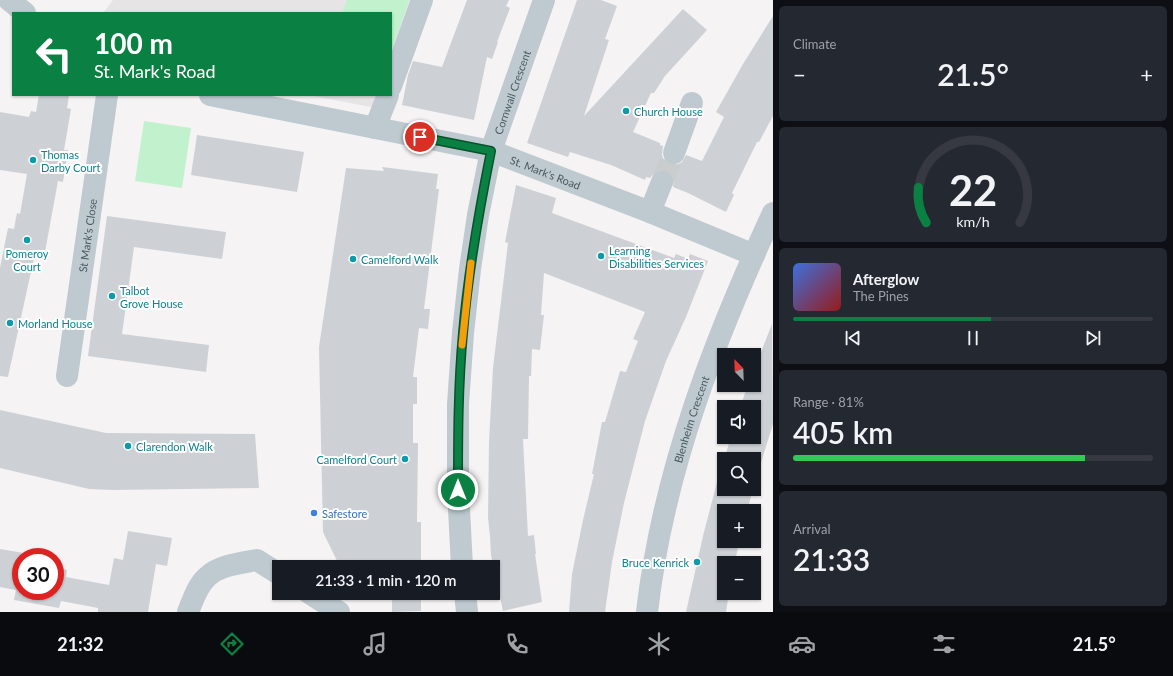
<!DOCTYPE html>
<meta charset="utf-8">
<style>
body{margin:0;font-family:Lato,sans-serif;background:#242831;color:#f1f3f6;height:100vh;display:flex;flex-direction:column;font-size:15px;white-space:nowrap}
*{box-sizing:border-box;margin:0}
p{font-size:13px;color:#9ea1a6}
.icon{flex:none;width:22px;height:22px;fill:none;stroke:currentColor;stroke-width:2;stroke-linecap:round;stroke-linejoin:round}
.map{position:relative;flex:1;overflow:hidden}
.panel{display:flex;flex-direction:column;gap:6px;padding:6px;background:#0d0f14;width:400px}
.panel>*{flex:none}
.banner{position:absolute;left:12px;top:12px;width:380px;height:84px;border-radius:0px;box-shadow:0 1px 3px #0004;background:#0b8043;color:#fff;overflow:hidden}
.needle{width:26px;rotate:337deg}
.controls{position:absolute;left:717px;top:348px;display:grid;gap:8px}
.controls a{display:grid;place-items:center;width:44px;height:44px;border-radius:0px;background:#171b24;box-shadow:0 1px 3px #0004;font-size:20px}
.speed{position:absolute;left:12px;top:548px;display:flex;gap:8px;font-size:20px;font-weight:700;text-align:center}
.speed>*{display:grid;place-content:center;width:52px;height:52px;border-radius:50%;background:#171b24;box-shadow:0 1px 3px #0004;line-height:1}
.speed .limit{border:6px solid #d22;background:#fff;color:#111}
.pin{position:absolute;display:grid;place-items:center;width:34px;height:34px;color:#fff;margin:-17px;border:2px solid #fff;border-radius:50%;box-shadow:0 1px 4px #0007}
.me{position:absolute;width:44px;margin:-22px;rotate:0deg;stroke-linejoin:round;filter:drop-shadow(0 0 3px #0008)}
.turn{display:flex;align-items:center;gap:14px;height:84px;padding:0 16px;font-size:18px}
.turn .icon{width:52px;height:52px;stroke-width:2.5}
.turn b{display:block;font-size:28px;line-height:34px}
.big{font-size:30px;font-weight:600;line-height:1.1}
.panel .tile{flex:1;display:flex;flex-direction:column;justify-content:center;gap:6px;min-width:0;padding:0 14px;border-radius:6px;background:#242831}
.panel .dial{align-items:center;gap:0}
.dial svg{height:104px;overflow:visible;fill:none;stroke:#363941;stroke-width:7;stroke-linecap:round;text-anchor:middle}
.dial text{fill:#f1f3f6;stroke:none}
.song{display:flex;align-items:center;gap:12px}
.cover{width:48px;height:48px;border-radius:6px;background:linear-gradient(135deg,hsl(220 70% 55%),hsl(0 70% 35%))}
.played{height:4px;border-radius:2px;background:linear-gradient(90deg,#0b8043 55%,#363941 55%)}
.keys{display:flex;justify-content:space-around;direction:ltr}
.heat{display:flex;justify-content:space-between;align-items:center;font-size:22px;direction:ltr}
.charge{height:6px;border-radius:3px;background:linear-gradient(90deg,#34c759 81%,#363941 0)}
.trip{position:absolute;left:272px;top:560px;width:228px;height:40px;border-radius:0px;background:#171b24;box-shadow:0 1px 3px #0004;font-weight:600;line-height:40px;text-align:center}
.tab-bar{display:flex;height:64px;justify-content:space-around;align-items:center;background:#090b0e;color:#9ea1a6}
.tab-bar .icon{width:28px;height:28px}
.tab-bar .current{color:#0b8043}
.tab-bar b{font-size:18px;color:#f1f3f6}
main{display:flex;flex:1;min-height:0}
.map>svg:first-child{display:block}
.education{fill:#e6e4e5}
.green{fill:#c2f2cd}
.building{fill:#cdd1d5}
.lines{fill:none;stroke-linecap:round;stroke-linejoin:round}
.minor-tunnel{stroke:#cacdce;stroke-width:22;stroke-dasharray:22 11;stroke-linecap:butt}
.minor{stroke:#becacf;stroke-width:22}
.route-casing{stroke:#07532c;stroke-width:10}
.route{stroke:#0b8043;stroke-width:7}
.slow{stroke:#f59e0b;stroke-width:7}
.culture-dot{fill:#0f9aa8;stroke:#fff;stroke-width:1.5}
.shop-dot{fill:#3f7fe0;stroke:#fff;stroke-width:1.5}
.labels{text-anchor:middle;dominant-baseline:central;stroke-width:4;stroke-linejoin:round;paint-order:stroke}
.street-label{font-size:11px;fill:#4a5a61;stroke:#fff}
.culture-label{font-size:11px;fill:#0d838f;stroke:#fff;text-anchor:start}
.shop-label{font-size:11px;fill:#366cbe;stroke:#fff;text-anchor:start}
</style>
<main>
<div class="map">
<svg width="773" height="612" viewBox="0 0 773 612">
<rect width="100%" height="100%" fill="#f5f3f3"/>
<!-- education -->
<g class="education">
<polygon points="113,0 413,0 391,65 391,13 103,13"/>
<polygon points="308,95 381,95 376,108"/>
</g>
<!-- green -->
<g class="green">
<polygon points="347,0 409,0 391,52 391,13 342,13"/>
<polygon points="144,121 191,128 182,188 135,181"/>
</g>
<!-- building -->
<g class="building">
<polygon points="467,0 509,0 506,6 510,8 497,42 498,42 492,59 487,57 474,120 402,105 408,75 413,61 442,67"/>
<polygon points="577,0 601,0 617,6 605,39 609,40 584,116 683,9 707,30 665,76 654,93 651,93 633,132 660,143 660,145 663,146 662,155 664,161 669,165 676,165 682,162 686,155 702,161 724,117 716,112 743,64 773,16 773,116 759,142 757,142 732,193 734,195 726,212 688,193 673,187 674,180 672,174 666,170 660,170 655,172 650,178 646,177 645,180 611,165 570,152 568,157 527,143"/>
<polygon points="39,95 69,95 67,108 71,109 64,150 68,150 63,182 58,181 45,252 41,251 39,259 34,258 8,377 0,376 0,268 8,228 14,229 17,213 20,214 27,174 0,170 0,112 29,117 31,111 36,112"/>
<polygon points="197,135 304,152 297,192 191,175"/>
<polygon points="382,167 438,174 436,189 439,189 424,309 430,309 428,329 419,328 413,377 417,377 417,404 413,404 413,443 418,443 417,522 421,522 421,567 340,567 323,532 319,347 346,168 384,171"/>
<polygon points="516,185 556,198 552,213 674,258 676,254 688,259 690,254 708,261 686,317 666,361 645,421 624,503 612,562 605,612 569,612 572,574 583,520 594,474 592,474 602,422 605,422 620,371 626,372 638,341 633,339 645,312 544,273 541,315 544,315 540,350 532,349 531,376 529,376 528,439 523,439 528,536 534,535 536,554 535,554 542,602 503,611 491,555 490,536 488,518 489,442 493,368 508,243 505,242"/>
<polygon points="107,216 226,232 222,259 134,247 122,334 209,345 206,372 88,356"/>
<polygon points="772,324 773,424 754,485 754,459 724,459 724,489 753,489 747,511 724,511 724,541 739,541 735,563 724,563 724,593 729,593 726,612 686,612 703,536 717,482 731,437 754,437 754,407 740,407 748,385 754,385 754,370"/>
<polygon points="0,410 106,433 255,434 259,488 112,490 89,489 0,468"/>
<polygon points="128,531 172,538 167,566 156,564 148,612 98,612 98,608 61,601 59,608 14,600 16,590 0,587 0,549 30,554 30,557 21,557 21,591 55,591 55,568 67,570 66,577 109,585 114,558 123,560"/>
<polygon points="386,593 421,593 421,611 392,612 392,594"/>
</g>
<g class="lines">
<!-- minor-tunnel -->
<polyline class="minor-tunnel" points="662,182 674,153"/>
<!-- minor -->
<g class="minor">
<polyline points="9,0 25,13"/>
<polyline points="391,86 422,0"/>
<path id="s1" d="M210,95L491,151L650,212L754,255"/>
<polyline points="375,128 388,95"/>
<polyline points="674,153 692,103"/>
<polyline points="650,212 662,182"/>
<path id="s2" d="M67,376L107,95"/>
<path id="s3" d="M462,567L458,490V404L463,333L470,269L478,215L491,151L544,0"/>
<polyline points="309,593 339,612"/>
<polyline points="465,593 467,612"/>
<path d="M188,612C193,600 197,586 207,577C219,565 241,563 257,560L279,574"/>
<path id="s4" d="M647,612C663,472 714,340 773,213"/>
</g>
</g>
<g class="lines">
<defs>
<path id="route" d="M420,137L491,151C479,211 468,272 463,333C458,386 458,438 458,490"/>
</defs>
<!-- route casing -->
<use href="#route" class="route-casing"/>
<!-- route -->
<use href="#route" class="route"/>
<!-- slow -->
<polyline class="slow" points="462,345 471,263"/>
</g>
<!-- markers -->
<g class="culture-dot">
<circle cx="626" cy="111" r="4"/>
<circle cx="33" cy="160" r="4"/>
<circle cx="27" cy="240" r="4"/>
<circle cx="601" cy="256" r="4"/>
<circle cx="353" cy="259" r="4"/>
<circle cx="112" cy="296" r="4"/>
<circle cx="10" cy="323" r="4"/>
<circle cx="128" cy="446" r="4"/>
<circle cx="405" cy="459" r="4"/>
<circle cx="697" cy="562" r="4"/>
</g>
<circle class="shop-dot" cx="314" cy="513" r="4"/>
<g class="labels">
<!-- street labels -->
<g class="street-label">
<text stroke="none"><textPath href="#s3" startOffset="481">Cornwall Crescent</textPath></text>
<text stroke="none"><textPath href="#s1" startOffset="345">St. Mark's Road</textPath></text>
<text stroke="none"><textPath href="#s2" startOffset="142">St Mark's Close</textPath></text>
<text stroke="none"><textPath href="#s4" startOffset="198">Blenheim Crescent</textPath></text>
</g>
<!-- culture labels -->
<g class="culture-label">
<text x="634" y="111">Church House</text>
<text x="41" y="154">Thomas<tspan x="41" dy="13">Darby Court</tspan></text>
<text x="609" y="250">Learning<tspan x="609" dy="13">Disabilities Services</tspan></text>
<text x="27" y="253" text-anchor="middle">Pomeroy<tspan x="27" dy="13">Court</tspan></text>
<text x="361" y="259">Camelford Walk</text>
<text x="120" y="290">Talbot<tspan x="120" dy="13">Grove House</tspan></text>
<text x="18" y="323">Morland House</text>
<text x="136" y="446">Clarendon Walk</text>
<text x="397" y="459" text-anchor="end">Camelford Court</text>
<text x="689" y="562" text-anchor="end">Bruce Kenrick</text>
</g>
<!-- shop labels -->
<g class="shop-label">
<text x="322" y="513">Safestore</text>
</g>
</g>
</svg>
<div class="controls">
<a><svg class="needle" viewBox="-14 -14 28 28"><path d="M0-13l5 13h-10z" fill="#e53935"/><path d="M0 13l5-13h-10z" fill="#9ea1a6"/></svg></a>
<a><svg class="icon" aria-label="sound" viewBox="0 0 24 24"><path d="M4 9h4l5-4v14l-5-4H4zM17 9q2 3 0 6"/></svg></a>
<a><svg class="icon" aria-label="search" viewBox="0 0 24 24"><circle cx="10" cy="10" r="6"/><path d="M15 15l6 6"/></svg></a>
<a>+</a>
<a>−</a>
</div>
<div class="speed"><div class="limit">30</div></div>
<div class="pin" style="left:420px;top:137px;background:#d93025"><svg class="icon" aria-label="arrive" viewBox="0 0 24 24"><path d="M6 21V4h12l-3 4 3 4H6"/></svg></div>
<svg class="me" style="left:458px;top:490px" viewBox="-20 -20 40 40"><circle r="17" fill="#0b8043" stroke="#fff" stroke-width="3"/><path d="M0-11L8 9 0 5-8 9z" fill="#fff"/></svg>
<div class="trip">21:33 · 1 min · 120 m</div>
<div class="banner">
<div class="turn"><svg class="icon" aria-label="left" viewBox="0 0 24 24"><path d="M17 20v-9H6M10 6l-5 5 5 5"/></svg><div><b>100 m</b>St. Mark's Road</div></div>
</div>
</div>
<section class="panel">
<div class="tile"><p>Climate</p>
<div class="heat"><a>−</a><b class="big">21.5°</b><a>+</a></div>
</div>
<div class="tile dial"><svg viewBox="0 0 100 80">
<path d="M14 69A42 42 0 1 1 86 69"/>
<path d="M14 69A42 42 0 0 1 8 42" stroke="#0b8043"/>
<text x="50" y="56" font-size="32" font-weight="700">22</text>
<text x="50" y="72" font-size="11">km/h</text>
</svg></div>
<div class="tile">
<div class="song"><i class="cover"></i><div><b>Afterglow</b><p>The Pines</p></div></div>
<div class="played"></div>
<div class="keys"><svg class="icon" aria-label="previous" viewBox="0 0 24 24"><path d="M18 5L8 12l10 7zM5 5v14"/></svg><svg class="icon" aria-label="pause" viewBox="0 0 24 24"><path d="M8 5v14M16 5v14"/></svg><svg class="icon" aria-label="next" viewBox="0 0 24 24"><path d="M6 5l10 7-10 7zM19 5v14"/></svg></div>
</div>
<div class="tile"><p>Range · 81%</p><b class="big">405 km</b><div class="charge"></div></div>
<div class="tile"><p>Arrival</p><b class="big">21:33</b></div>
</section>
</main>
<nav class="tab-bar">
<b>21:32</b>
<svg class="icon current" aria-label="directions" viewBox="0 0 24 24"><path d="M12 3l9 9-9 9-9-9zM9 14v-3h6M13 9l2 2-2 2"/></svg>
<svg class="icon" aria-label="music" viewBox="0 0 24 24"><path d="M9 18V5l10-2v13"/><circle cx="6" cy="18" r="3"/><circle cx="16" cy="16" r="3"/></svg>
<svg class="icon" aria-label="phone" viewBox="0 0 24 24"><path d="M5 4h4l2 5-3 2q2 4 5 5l2-3 5 2v4C11 20 4 13 5 4z"/></svg>
<svg class="icon" aria-label="climate" viewBox="0 0 24 24"><path d="M12 3v18M4 7l16 10M4 17L20 7"/></svg>
<svg class="icon" aria-label="car" viewBox="0 0 24 24"><path d="M5 17H2v-5l4-1 3-4h7l3 4 3 1v5h-3M9 17h6M6 11h13"/><circle cx="7" cy="17" r="2"/><circle cx="17" cy="17" r="2"/></svg>
<svg class="icon" aria-label="filters" viewBox="0 0 24 24"><path d="M4 7h16M4 17h16"/><circle cx="9" cy="7" r="2"/><circle cx="15" cy="17" r="2"/></svg>
<b>21.5°</b>
</nav>
